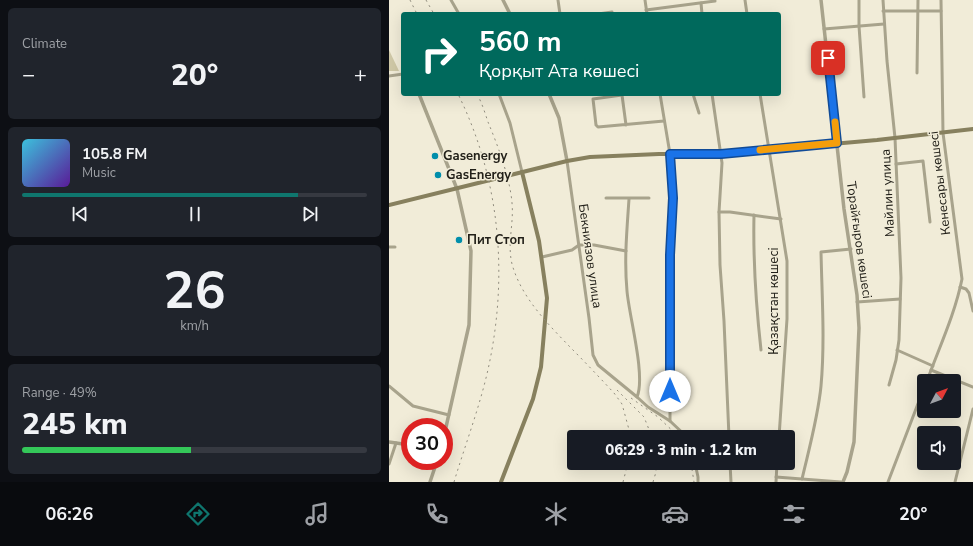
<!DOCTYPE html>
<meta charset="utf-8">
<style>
body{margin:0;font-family:"Nunito Sans",sans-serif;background:#20242c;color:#f1f3f6;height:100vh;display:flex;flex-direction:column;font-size:15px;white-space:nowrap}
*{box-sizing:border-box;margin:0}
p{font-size:13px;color:#9ea1a6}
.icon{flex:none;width:22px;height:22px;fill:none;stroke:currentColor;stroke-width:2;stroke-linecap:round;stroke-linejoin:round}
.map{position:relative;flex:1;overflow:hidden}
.details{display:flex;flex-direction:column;gap:8px;padding:8px;background:#0d0f14;width:389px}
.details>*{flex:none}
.top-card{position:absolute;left:12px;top:12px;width:380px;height:84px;border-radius:4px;box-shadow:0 4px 16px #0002;background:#00695c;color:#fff;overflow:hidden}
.needle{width:26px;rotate:49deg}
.buttons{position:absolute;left:528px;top:374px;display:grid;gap:8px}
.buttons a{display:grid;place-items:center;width:44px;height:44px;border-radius:4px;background:#171b24;box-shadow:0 4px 16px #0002;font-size:20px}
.speed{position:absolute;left:12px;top:418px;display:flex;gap:8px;font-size:20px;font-weight:700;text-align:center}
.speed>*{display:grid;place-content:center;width:52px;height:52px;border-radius:50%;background:#171b24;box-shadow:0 4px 16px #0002;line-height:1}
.speed .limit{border:6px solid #d22;background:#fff;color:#111}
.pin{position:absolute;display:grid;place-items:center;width:34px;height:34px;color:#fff;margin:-17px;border-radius:8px;box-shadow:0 2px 6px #0006}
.me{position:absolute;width:44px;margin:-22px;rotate:0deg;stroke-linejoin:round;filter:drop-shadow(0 0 3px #0008)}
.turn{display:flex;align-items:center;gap:14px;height:84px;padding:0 12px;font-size:18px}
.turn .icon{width:52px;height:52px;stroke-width:2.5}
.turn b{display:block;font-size:28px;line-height:34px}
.big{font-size:30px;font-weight:800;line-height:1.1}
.details .card{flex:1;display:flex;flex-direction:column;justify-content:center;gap:6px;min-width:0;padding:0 14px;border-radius:6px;background:#20242c}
.details .dial{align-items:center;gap:0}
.dial b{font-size:52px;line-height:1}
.song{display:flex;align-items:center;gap:12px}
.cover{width:48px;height:48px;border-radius:6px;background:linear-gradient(135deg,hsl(190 70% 55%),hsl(270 70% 35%))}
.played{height:4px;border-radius:2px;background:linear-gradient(90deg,#0f766e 80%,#363941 80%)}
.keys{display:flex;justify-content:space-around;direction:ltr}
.heat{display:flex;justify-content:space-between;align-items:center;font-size:22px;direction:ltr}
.charge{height:6px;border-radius:3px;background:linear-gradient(90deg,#34c759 49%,#363941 0)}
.trip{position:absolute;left:178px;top:430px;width:228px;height:40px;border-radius:4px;background:#171b24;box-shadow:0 4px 16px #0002;font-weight:800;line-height:40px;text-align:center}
.dock{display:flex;height:64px;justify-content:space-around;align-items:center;background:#090b0e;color:#9ea1a6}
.dock .icon{width:28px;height:28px}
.dock .current{color:#0f766e}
.dock b{font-size:18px;color:#f1f3f6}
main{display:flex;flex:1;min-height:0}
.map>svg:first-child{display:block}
.green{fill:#d0c9a7}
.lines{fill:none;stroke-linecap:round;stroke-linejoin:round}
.minor{stroke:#a8a38c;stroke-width:3}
.tertiary{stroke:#a8a38c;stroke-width:3.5}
.secondary{stroke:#87805e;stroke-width:4}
.rail{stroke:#918d7f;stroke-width:1;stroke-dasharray:2 4;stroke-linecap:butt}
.route-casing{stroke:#114b97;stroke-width:10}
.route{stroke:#1a73e8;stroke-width:7}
.slow{stroke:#f59e0b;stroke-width:7}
.poi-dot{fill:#008eab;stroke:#f1ecd8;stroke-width:1.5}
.labels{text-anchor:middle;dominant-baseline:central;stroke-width:3;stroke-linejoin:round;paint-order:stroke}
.poi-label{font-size:13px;font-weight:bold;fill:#222019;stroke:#f1ecd8;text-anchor:start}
.street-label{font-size:13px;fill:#222019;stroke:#f1ecd8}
</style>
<main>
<section class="details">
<div class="card"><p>Climate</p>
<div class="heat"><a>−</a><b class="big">20°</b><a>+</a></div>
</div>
<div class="card">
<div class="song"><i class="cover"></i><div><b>105.8 FM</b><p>Music</p></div></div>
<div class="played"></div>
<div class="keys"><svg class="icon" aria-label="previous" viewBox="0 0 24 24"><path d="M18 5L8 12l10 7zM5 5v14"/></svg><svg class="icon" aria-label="pause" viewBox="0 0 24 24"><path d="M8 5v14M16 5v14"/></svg><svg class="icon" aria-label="next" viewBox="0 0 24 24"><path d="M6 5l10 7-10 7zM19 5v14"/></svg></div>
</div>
<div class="card dial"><b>26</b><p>km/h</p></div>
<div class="card"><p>Range · 49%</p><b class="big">245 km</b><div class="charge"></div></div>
</section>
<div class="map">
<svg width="584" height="482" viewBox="0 0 584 482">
<rect width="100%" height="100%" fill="#f1ecd8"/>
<!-- green -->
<polygon class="green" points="0,50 10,71 0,71"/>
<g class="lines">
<!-- minor -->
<g class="minor">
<polyline points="62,0 70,14"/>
<polyline points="169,0 171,14"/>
<polyline points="256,0 258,14"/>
<polyline points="356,0 358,14"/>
<polyline points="470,0 470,26 475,97"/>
<polyline points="494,0 498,61 506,138 512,278 510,340 507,360 500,385"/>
<polyline points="312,3 313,14"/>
<polyline points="257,10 326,1"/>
<polyline points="494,11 552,11"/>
<polyline points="209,14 223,12"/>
<polyline points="435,29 495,24"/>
<polyline points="528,73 529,0"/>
<polyline points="0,76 14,74"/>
<polyline points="110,94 121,123 133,172"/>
<polyline points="271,94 281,154 284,198 281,255 281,421"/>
<polyline points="304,94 310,113"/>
<polyline points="323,94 333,163 330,212 331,265 335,321 340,437"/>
<polyline points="371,94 398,261 398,319 390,437"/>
<polyline points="237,125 233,95 204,99 207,125 209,127 275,121"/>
<path d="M178,161L200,318L204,355L209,365L248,397C257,376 240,316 238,291C235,260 238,229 240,199"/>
<polyline points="507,164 534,161 541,222"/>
<polyline points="217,198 260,198"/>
<polyline points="330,212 341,212 392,219"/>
<path d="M365,215C364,260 367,305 372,350"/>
<polyline points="0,247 6,247"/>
<polyline points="153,257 183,250 190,245 205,245 237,251"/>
<polyline points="571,287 577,289 580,293 584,311"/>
<polyline points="468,302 511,299"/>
<polyline points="508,350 544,366"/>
<polyline points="542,370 584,387"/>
<path d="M538,381C550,348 566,314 573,279L554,133L552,0"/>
<polyline points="0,386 24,406 60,415"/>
<polyline points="248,397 259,407 281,421 298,437"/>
<polyline points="306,463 309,477 309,482"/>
<polyline points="341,463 342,482"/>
<polyline points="0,464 7,443"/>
<polyline points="387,477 452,482"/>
<path d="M413,479C420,449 429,417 432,386C436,342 433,297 432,252L462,249"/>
<polyline points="387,482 388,463"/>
<polyline points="499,482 535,388"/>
<polyline points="566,482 584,409"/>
</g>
<!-- tertiary -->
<g class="tertiary">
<polyline points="114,0 121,14"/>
<polyline points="432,0 455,209 468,295 470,328 465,442 458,472 454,482"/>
<polyline points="30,94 68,189 82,251 80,325 55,436"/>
<polyline points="160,94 170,118 178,161"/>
<polyline points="0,442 21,445"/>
<polyline points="41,482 48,461"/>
</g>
<!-- secondary -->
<g class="secondary">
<polyline points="0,205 178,161 201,157 270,154 332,154 488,140 584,129"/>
<polyline points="112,482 144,399 152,367 158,298 150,241 133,172"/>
</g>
<!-- rail -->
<g class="rail">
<polyline points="21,0 28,14"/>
<polyline points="37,0 45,14"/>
<path d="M88,94C93,103 96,113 99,122C109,146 121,178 123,203C125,224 118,243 123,264C132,297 158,323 181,347C196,362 211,378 225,393L233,404L242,437"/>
<polyline points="228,390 255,417 263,437"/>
<polyline points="242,398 269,417 290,437"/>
<polyline points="302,463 305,482"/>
<path d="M65,482C77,442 93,401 101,360C119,270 110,177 69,94"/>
<polyline points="234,482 239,463"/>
<polyline points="264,482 267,472 267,463"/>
</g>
</g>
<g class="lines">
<defs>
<polyline id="route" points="281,391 281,255 284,198 281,154 332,154 448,143 439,58"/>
</defs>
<!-- route casing -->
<use href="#route" class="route-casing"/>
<!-- route -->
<use href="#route" class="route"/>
<!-- slow -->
<polyline class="slow" points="371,150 448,143 446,122"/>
</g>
<!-- markers -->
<g class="poi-dot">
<circle cx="46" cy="156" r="4"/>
<circle cx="49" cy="175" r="4"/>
<circle cx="70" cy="240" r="4"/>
</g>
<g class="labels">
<!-- poi labels -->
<g class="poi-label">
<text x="54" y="156">Gasenergy</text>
<text x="57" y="175">GasEnergy</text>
<text x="78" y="240">Пит Стоп</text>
</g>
<!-- street labels -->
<g class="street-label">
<text transform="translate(551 183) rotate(-97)">Кенесары көшесі</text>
<text transform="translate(499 193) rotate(-93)">Майлин улица</text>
<text transform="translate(470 240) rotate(82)">Торайғыров көшесі</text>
<text transform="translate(201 256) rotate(82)">Бекниязов улица</text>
<text transform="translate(385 301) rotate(-90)">Қазақстан көшесі</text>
</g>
</g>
</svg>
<div class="buttons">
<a><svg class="needle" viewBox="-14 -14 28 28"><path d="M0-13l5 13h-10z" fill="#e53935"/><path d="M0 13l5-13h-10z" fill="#9ea1a6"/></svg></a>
<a><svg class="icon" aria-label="sound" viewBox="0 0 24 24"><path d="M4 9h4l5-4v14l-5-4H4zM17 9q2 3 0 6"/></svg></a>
</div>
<div class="speed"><div class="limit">30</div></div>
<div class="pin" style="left:439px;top:58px;background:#d93025"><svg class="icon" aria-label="arrive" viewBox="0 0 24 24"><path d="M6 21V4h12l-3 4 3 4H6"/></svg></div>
<svg class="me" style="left:281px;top:391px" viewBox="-20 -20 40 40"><circle r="19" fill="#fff"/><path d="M0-13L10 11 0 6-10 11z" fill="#1a73e8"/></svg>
<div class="trip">06:29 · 3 min · 1.2 km</div>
<div class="top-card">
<div class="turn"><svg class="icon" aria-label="right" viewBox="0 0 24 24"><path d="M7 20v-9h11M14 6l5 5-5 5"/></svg><div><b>560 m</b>Қорқыт Ата көшесі</div></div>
</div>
</div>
</main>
<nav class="dock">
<b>06:26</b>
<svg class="icon current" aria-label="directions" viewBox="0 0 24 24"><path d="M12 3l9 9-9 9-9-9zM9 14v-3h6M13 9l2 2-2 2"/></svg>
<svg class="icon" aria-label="music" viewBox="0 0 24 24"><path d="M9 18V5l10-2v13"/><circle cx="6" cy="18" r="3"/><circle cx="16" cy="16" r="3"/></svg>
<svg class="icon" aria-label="phone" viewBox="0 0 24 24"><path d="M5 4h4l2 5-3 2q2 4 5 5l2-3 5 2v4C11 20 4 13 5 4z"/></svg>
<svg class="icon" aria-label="climate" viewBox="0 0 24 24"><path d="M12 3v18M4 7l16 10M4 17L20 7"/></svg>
<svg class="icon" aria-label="car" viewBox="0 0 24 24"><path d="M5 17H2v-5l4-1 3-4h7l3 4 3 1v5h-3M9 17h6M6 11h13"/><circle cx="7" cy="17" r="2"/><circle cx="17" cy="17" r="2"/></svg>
<svg class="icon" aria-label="filters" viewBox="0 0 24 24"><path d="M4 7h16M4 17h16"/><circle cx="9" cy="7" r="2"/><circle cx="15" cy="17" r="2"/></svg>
<b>20°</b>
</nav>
